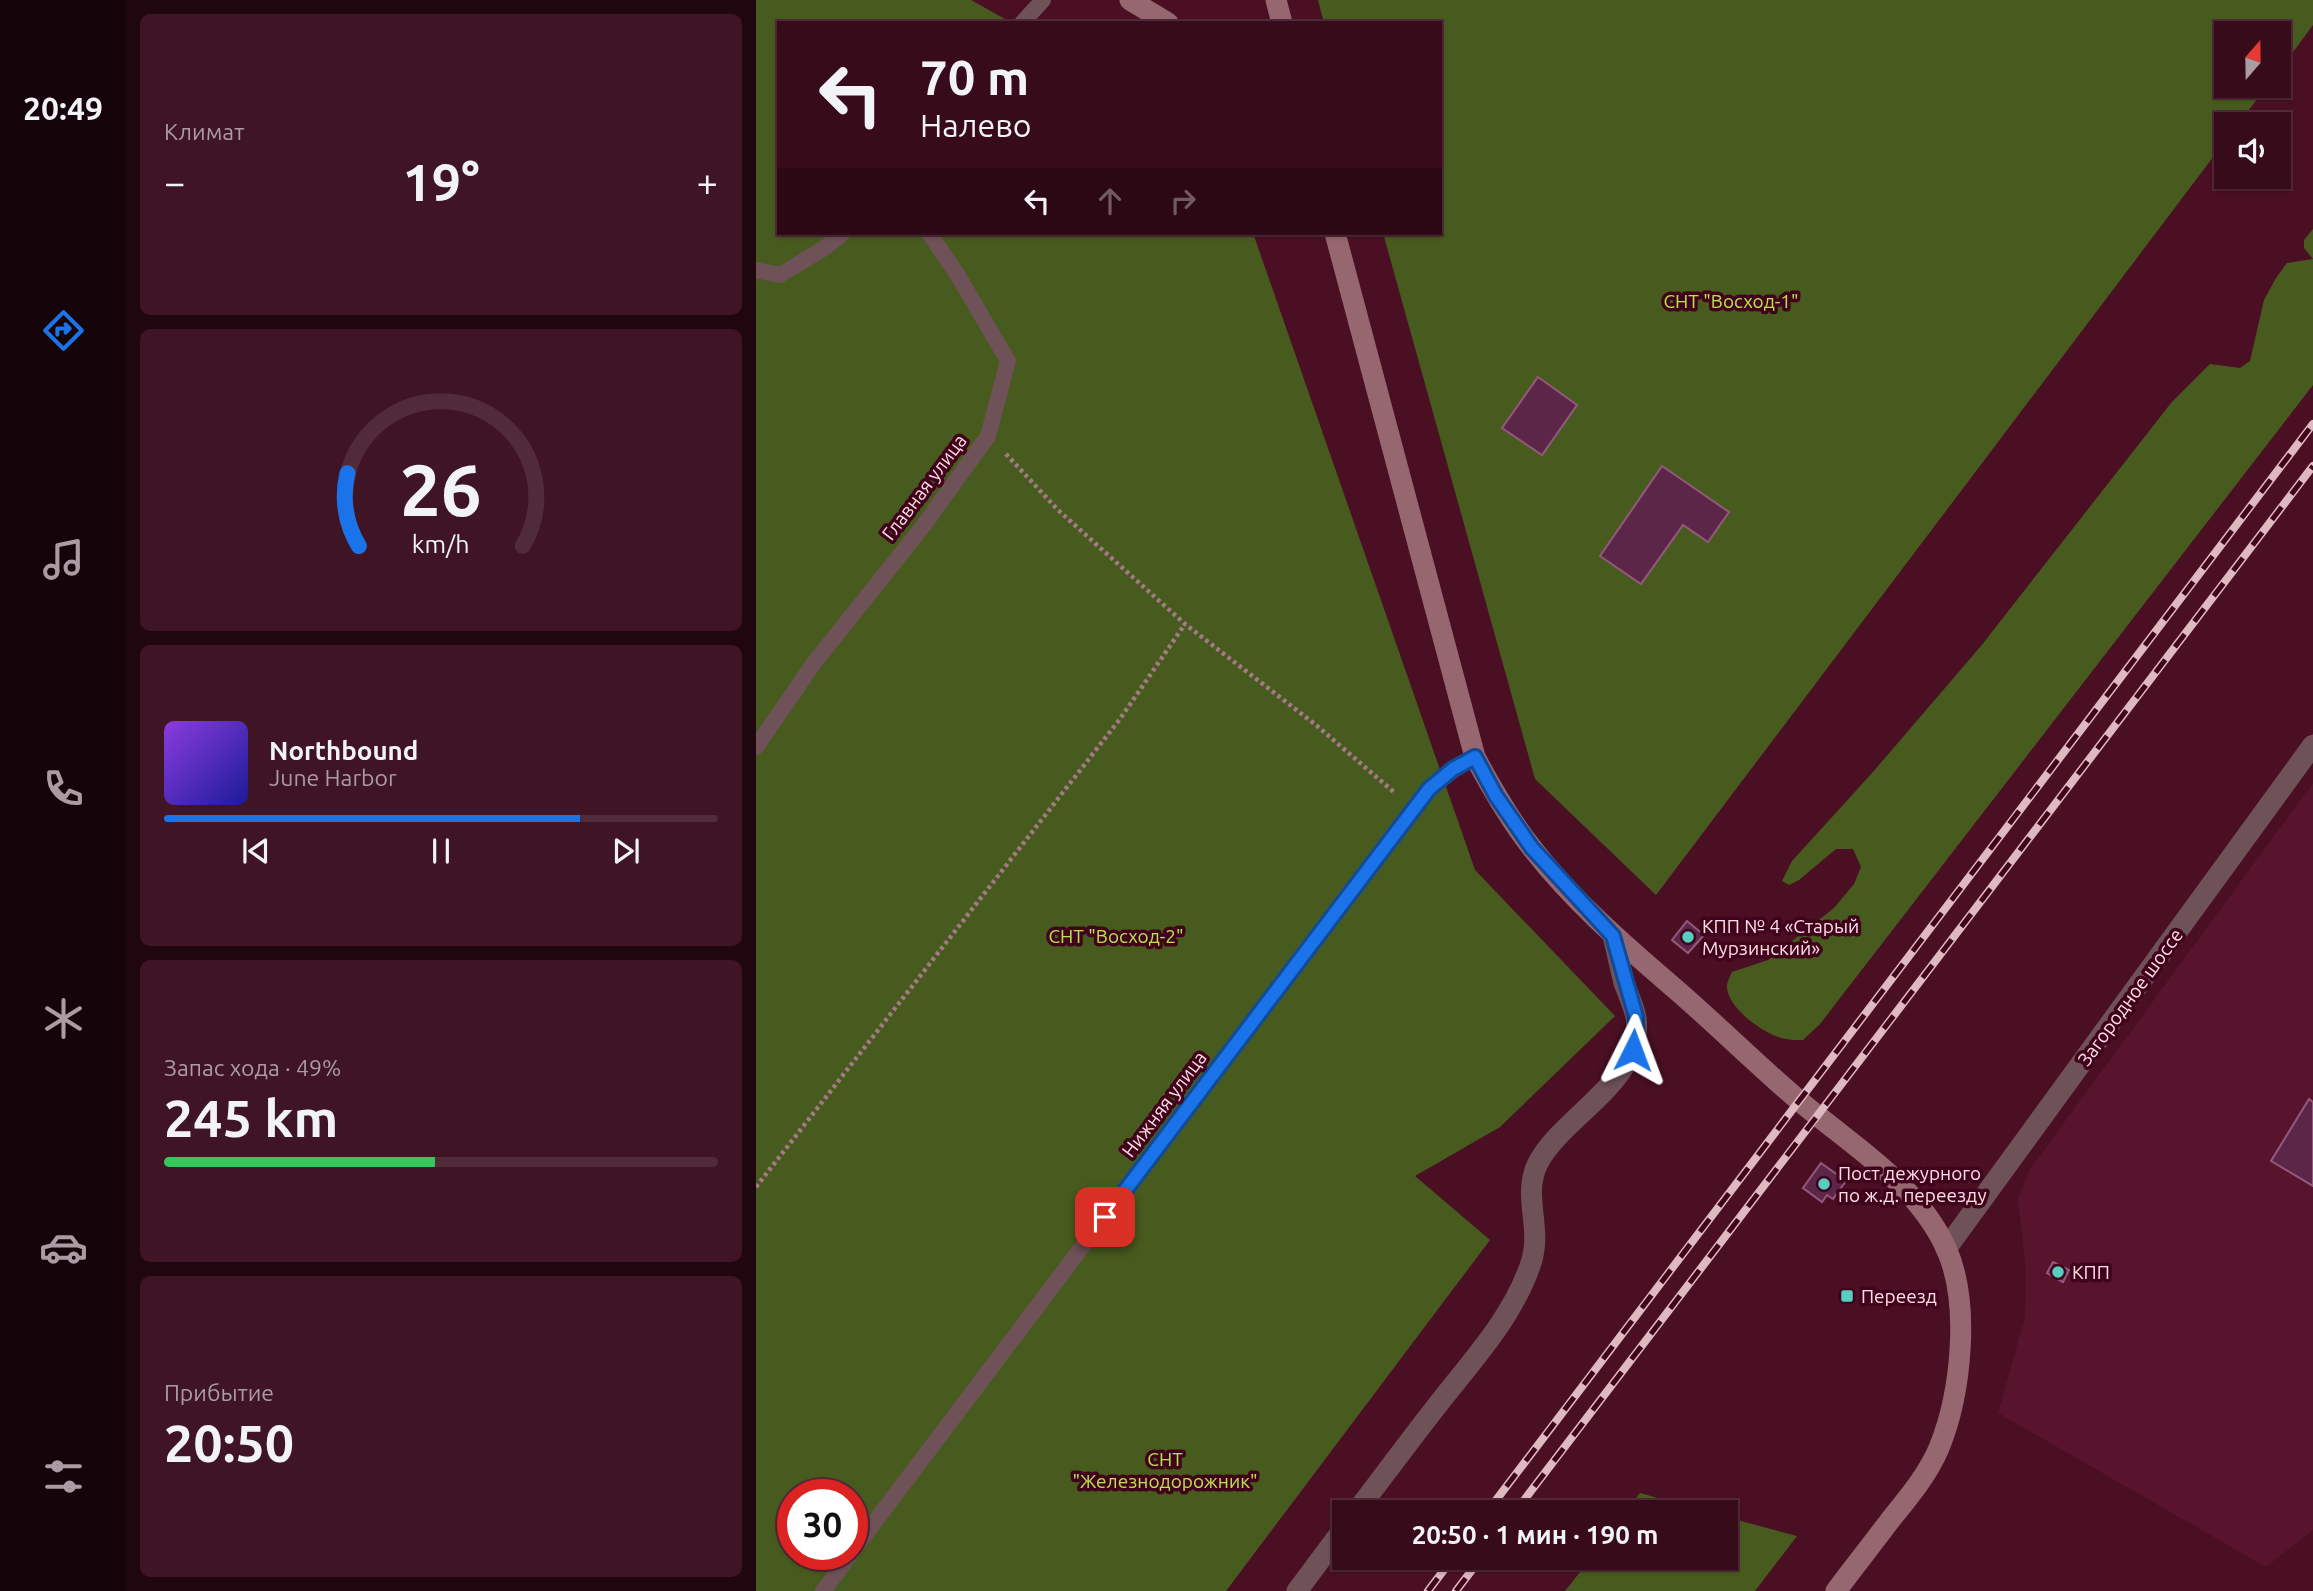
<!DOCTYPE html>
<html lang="ru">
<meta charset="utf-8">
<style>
body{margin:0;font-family:Ubuntu,sans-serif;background:#3f1424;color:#f1f3f6;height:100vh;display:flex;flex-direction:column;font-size:26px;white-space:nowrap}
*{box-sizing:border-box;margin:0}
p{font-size:23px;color:#ab9ba3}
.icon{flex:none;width:38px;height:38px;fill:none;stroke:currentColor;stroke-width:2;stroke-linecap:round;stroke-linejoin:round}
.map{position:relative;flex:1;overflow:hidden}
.details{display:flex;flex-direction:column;gap:14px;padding:14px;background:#1f060f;width:630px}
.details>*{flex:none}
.guide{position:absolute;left:21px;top:21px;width:665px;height:214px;border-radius:0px;box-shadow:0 2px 5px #0004,0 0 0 2px #522b3a;background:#380b1b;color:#f1f3f6;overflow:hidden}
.needle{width:46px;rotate:20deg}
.fabs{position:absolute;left:1458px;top:21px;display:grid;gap:14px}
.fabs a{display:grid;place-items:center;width:77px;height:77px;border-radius:0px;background:#380b1b;box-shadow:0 2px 5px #0004,0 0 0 2px #522b3a;font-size:35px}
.speed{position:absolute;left:21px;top:1479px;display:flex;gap:14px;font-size:35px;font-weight:700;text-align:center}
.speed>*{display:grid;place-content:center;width:91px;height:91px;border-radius:50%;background:#380b1b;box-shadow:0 2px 5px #0004,0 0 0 2px #522b3a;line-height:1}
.speed .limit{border:10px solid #d22;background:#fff;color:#111}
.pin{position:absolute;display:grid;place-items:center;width:60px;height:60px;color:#fff;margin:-30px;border-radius:14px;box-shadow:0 4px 10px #0006}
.me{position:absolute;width:77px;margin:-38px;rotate:3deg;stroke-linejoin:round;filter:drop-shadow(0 0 5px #0008)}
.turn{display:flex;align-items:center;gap:24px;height:147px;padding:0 28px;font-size:32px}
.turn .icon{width:91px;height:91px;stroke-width:2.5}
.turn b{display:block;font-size:49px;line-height:60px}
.lanes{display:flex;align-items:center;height:66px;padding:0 28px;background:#0003;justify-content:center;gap:35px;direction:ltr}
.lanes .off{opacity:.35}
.big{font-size:52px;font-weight:600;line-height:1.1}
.details .tile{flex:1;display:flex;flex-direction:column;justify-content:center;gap:10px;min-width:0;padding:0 24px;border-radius:10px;background:#3f1424}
.details .dial{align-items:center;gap:0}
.dial svg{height:182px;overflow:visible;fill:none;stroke:#522b3a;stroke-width:7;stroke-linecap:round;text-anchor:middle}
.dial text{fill:#f1f3f6;stroke:none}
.song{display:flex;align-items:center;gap:21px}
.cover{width:84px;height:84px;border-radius:10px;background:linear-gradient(135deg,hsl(270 70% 55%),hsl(240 70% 35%))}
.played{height:7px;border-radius:4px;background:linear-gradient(90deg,#1a73e8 75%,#522b3a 75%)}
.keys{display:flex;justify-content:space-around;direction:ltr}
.heat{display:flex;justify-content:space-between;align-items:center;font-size:38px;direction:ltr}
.charge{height:10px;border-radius:5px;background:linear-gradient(90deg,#34c759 49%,#522b3a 0)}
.trip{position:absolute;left:576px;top:1500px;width:406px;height:70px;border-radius:0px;background:#380b1b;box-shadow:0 2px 5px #0004,0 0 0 2px #522b3a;font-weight:600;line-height:70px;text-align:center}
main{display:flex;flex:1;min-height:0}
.menu{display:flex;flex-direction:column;width:126px;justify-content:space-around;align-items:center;background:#16040b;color:#ab9ba3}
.menu .icon{width:49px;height:49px}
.menu .active{color:#1a73e8}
.menu b{font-size:32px;color:#f1f3f6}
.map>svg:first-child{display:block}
.built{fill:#58142d}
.green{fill:#485b1e;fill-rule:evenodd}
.building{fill:#5c2648;stroke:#94587c;stroke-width:2}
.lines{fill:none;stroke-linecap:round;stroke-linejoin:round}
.path{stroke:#a67986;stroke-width:4.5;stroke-dasharray:3.5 3.5;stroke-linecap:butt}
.lane{stroke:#6f5158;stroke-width:16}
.street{stroke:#6f5158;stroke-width:21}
.secondary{stroke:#966771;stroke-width:21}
.rail-casing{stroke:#deb9c2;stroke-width:8}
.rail{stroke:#40031b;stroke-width:5;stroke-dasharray:16;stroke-linecap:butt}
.route-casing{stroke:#114b97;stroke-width:18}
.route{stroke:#1a73e8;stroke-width:12}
.poi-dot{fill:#58cebf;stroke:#40031b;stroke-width:2.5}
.labels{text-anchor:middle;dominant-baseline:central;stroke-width:7;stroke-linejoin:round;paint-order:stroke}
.park-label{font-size:19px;fill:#b8e34e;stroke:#40031b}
.street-label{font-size:19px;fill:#fedee4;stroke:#40031b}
.poi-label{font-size:19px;fill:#fedee4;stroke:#40031b;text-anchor:start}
</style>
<main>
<nav class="menu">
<b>20:49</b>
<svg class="icon active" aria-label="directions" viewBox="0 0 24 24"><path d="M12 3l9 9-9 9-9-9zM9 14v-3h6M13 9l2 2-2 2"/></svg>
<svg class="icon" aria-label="music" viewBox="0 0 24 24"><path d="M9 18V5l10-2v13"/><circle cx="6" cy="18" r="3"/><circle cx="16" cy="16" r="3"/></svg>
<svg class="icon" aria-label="phone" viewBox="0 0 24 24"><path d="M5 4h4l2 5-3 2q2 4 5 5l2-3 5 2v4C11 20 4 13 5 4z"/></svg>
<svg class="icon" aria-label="climate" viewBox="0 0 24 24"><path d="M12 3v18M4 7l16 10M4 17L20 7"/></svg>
<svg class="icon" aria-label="car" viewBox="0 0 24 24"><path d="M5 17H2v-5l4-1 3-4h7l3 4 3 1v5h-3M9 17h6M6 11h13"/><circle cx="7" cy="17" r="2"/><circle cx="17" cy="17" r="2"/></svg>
<svg class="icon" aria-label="filters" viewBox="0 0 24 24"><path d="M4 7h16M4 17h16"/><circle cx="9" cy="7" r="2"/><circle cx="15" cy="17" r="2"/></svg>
</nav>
<section class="details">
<div class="tile"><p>Климат</p>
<div class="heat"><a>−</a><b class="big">19°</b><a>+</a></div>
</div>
<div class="tile dial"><svg viewBox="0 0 100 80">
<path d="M14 69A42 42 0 1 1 86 69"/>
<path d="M14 69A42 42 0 0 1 9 37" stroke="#1a73e8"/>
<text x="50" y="56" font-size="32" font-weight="700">26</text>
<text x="50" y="72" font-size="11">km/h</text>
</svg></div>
<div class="tile">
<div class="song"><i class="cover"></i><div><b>Northbound</b><p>June Harbor</p></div></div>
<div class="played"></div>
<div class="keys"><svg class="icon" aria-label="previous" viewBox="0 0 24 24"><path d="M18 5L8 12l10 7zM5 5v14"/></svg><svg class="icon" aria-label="pause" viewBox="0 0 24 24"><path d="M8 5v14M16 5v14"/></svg><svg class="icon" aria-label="next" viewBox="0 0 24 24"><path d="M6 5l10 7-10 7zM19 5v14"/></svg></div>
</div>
<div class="tile"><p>Запас хода · 49%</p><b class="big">245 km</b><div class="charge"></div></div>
<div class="tile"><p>Прибытие</p><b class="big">20:50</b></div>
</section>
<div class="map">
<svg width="1557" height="1591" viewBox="0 0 1557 1591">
<rect width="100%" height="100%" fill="#4b0f24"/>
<!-- built -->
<polygon class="built" points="1557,783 1557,1530 1510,1567 1242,1413 1269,1317 1270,1269 1262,1199 1274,1169"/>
<!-- green -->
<g class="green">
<path d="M0,0H215L256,23H23V233H497L719,870L859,1016L744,1127L659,1176L734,1240L470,1591H0ZM37,1494H96V1554H37Z"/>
<polygon points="562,0 1557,0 1557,25 1523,71 1522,33 1470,33 1470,86 1511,86 1482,124 1470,124 1470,140 900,895 779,779 627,233 684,233 684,23 568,23"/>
<path d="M1557,229V385L1064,1024L1047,1040C1041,1040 1035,1040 1030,1039C1010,1036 972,1009 971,987C971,982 974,976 976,972L1012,960L1078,908L1098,884L1105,867L1097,849H1080L1043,880L1033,885L1026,881L1036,861L1117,772L1225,646L1415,403L1454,364L1484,368L1494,361L1508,300L1520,278L1531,263L1557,259L1548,248V240Z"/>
<polygon points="884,1493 952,1512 869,1512"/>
<polygon points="970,1517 1041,1536 999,1591 809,1591 835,1558 970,1558"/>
</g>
<!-- building -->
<g class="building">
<polygon points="782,377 821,405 786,455 746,428"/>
<polygon points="906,466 973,512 952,542 927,525 885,584 844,556"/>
<polygon points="931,921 948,935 932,953 916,940"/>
<polygon points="1553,1099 1557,1102 1557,1186 1515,1161"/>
<polygon points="1065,1163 1090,1181 1077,1199 1071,1195 1066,1202 1047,1188"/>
<polygon points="1297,1262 1313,1270 1307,1282 1291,1273"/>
</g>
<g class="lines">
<!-- path -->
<g class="path">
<polyline points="250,454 302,510 429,624 560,725 639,793"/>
<polyline points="0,1187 364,719 429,624"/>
</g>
<!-- lane -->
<g class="lane">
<polyline points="266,23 287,0"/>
<polyline points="0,270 24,275 70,247 87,233"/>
<polyline points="0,747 58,663 168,525 232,436 252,361 201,274 173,233"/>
<path d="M96,1552L652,815C673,789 689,773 719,757"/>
<polyline points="67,1591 95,1554"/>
</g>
<!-- street -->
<g class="street">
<polyline points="1190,1249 1557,745"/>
<path d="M600,1512C629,1474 657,1436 687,1398C720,1356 756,1317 774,1266C788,1228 765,1197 782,1163C807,1115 889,1080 880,1018C878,1006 872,994 868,983C864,967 861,952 857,936"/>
<polyline points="541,1591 588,1528"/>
</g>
<!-- secondary -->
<g class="secondary">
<polyline points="374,0 412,23"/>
<polyline points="520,0 526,23"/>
<path d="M579,233L719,757C736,789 754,820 776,848C816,900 867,944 917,987C959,1023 998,1062 1040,1098C1093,1144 1159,1181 1190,1248C1215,1303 1205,1394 1183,1448C1172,1474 1153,1497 1135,1519C1117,1543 1098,1567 1080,1591"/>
</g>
<defs>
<g id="rail">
<polyline points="731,1512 1557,424"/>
<polyline points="759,1512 1557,466"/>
<polyline points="672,1591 697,1558"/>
<polyline points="700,1591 725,1558"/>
</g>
</defs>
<!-- rail casing -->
<use href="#rail" class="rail-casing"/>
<!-- rail -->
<use href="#rail" class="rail"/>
</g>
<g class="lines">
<defs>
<polyline id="route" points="349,1217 673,789 697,769 719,757 740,796 776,848 857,936 880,1017 880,1035 877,1050"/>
</defs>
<!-- route casing -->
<use href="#route" class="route-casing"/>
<!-- route -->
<use href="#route" class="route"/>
</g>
<!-- markers -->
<g class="poi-dot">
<circle cx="932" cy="937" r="7"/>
<circle cx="1068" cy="1184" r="7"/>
<circle cx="1302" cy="1272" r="7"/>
<rect x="1084" y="1289" width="14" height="14" rx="3.5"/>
</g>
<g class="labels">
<!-- park labels -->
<g class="park-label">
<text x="975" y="301">СНТ "Восход-1"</text>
<text x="360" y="936">СНТ "Восход-2"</text>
<text x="409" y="1459">СНТ<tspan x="409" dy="22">"Железнодорожник"</tspan></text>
</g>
<!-- street labels -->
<g class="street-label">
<text transform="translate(168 487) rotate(-53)">Главная улица</text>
<text transform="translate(1374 997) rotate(-54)">Загородное шоссе</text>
<text transform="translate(408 1104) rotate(-53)">Нижняя улица</text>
</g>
<!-- poi labels -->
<g class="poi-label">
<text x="946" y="926">КПП № 4 «Старый<tspan x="946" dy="22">Мурзинский»</tspan></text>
<text x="1082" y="1173">Пост дежурного<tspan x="1082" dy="22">по ж.д. переезду</tspan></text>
<text x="1316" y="1272">КПП</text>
<text x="1105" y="1296">Переезд</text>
</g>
</g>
</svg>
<div class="fabs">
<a><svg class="needle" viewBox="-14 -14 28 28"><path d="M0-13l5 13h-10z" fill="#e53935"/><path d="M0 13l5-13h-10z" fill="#ab9ba3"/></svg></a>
<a><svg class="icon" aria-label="sound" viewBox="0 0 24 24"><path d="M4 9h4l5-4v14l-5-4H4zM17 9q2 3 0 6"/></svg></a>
</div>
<div class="speed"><div class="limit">30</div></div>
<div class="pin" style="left:349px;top:1217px;background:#d93025"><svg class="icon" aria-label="arrive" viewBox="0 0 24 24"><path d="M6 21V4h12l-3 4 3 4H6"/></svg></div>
<svg class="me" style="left:877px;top:1050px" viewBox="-20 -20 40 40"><path d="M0-17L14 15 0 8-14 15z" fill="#1a73e8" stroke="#fff" stroke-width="4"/></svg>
<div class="trip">20:50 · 1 мин · 190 m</div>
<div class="guide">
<div class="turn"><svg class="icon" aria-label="left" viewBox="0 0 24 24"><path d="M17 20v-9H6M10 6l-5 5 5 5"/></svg><div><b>70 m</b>Налево</div></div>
<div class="lanes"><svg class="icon" aria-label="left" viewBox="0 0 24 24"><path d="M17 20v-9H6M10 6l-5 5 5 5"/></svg><svg class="icon off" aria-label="ahead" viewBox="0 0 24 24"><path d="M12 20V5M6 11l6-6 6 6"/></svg><svg class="icon off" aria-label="right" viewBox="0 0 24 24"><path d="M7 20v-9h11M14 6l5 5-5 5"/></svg></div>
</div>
</div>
</main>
